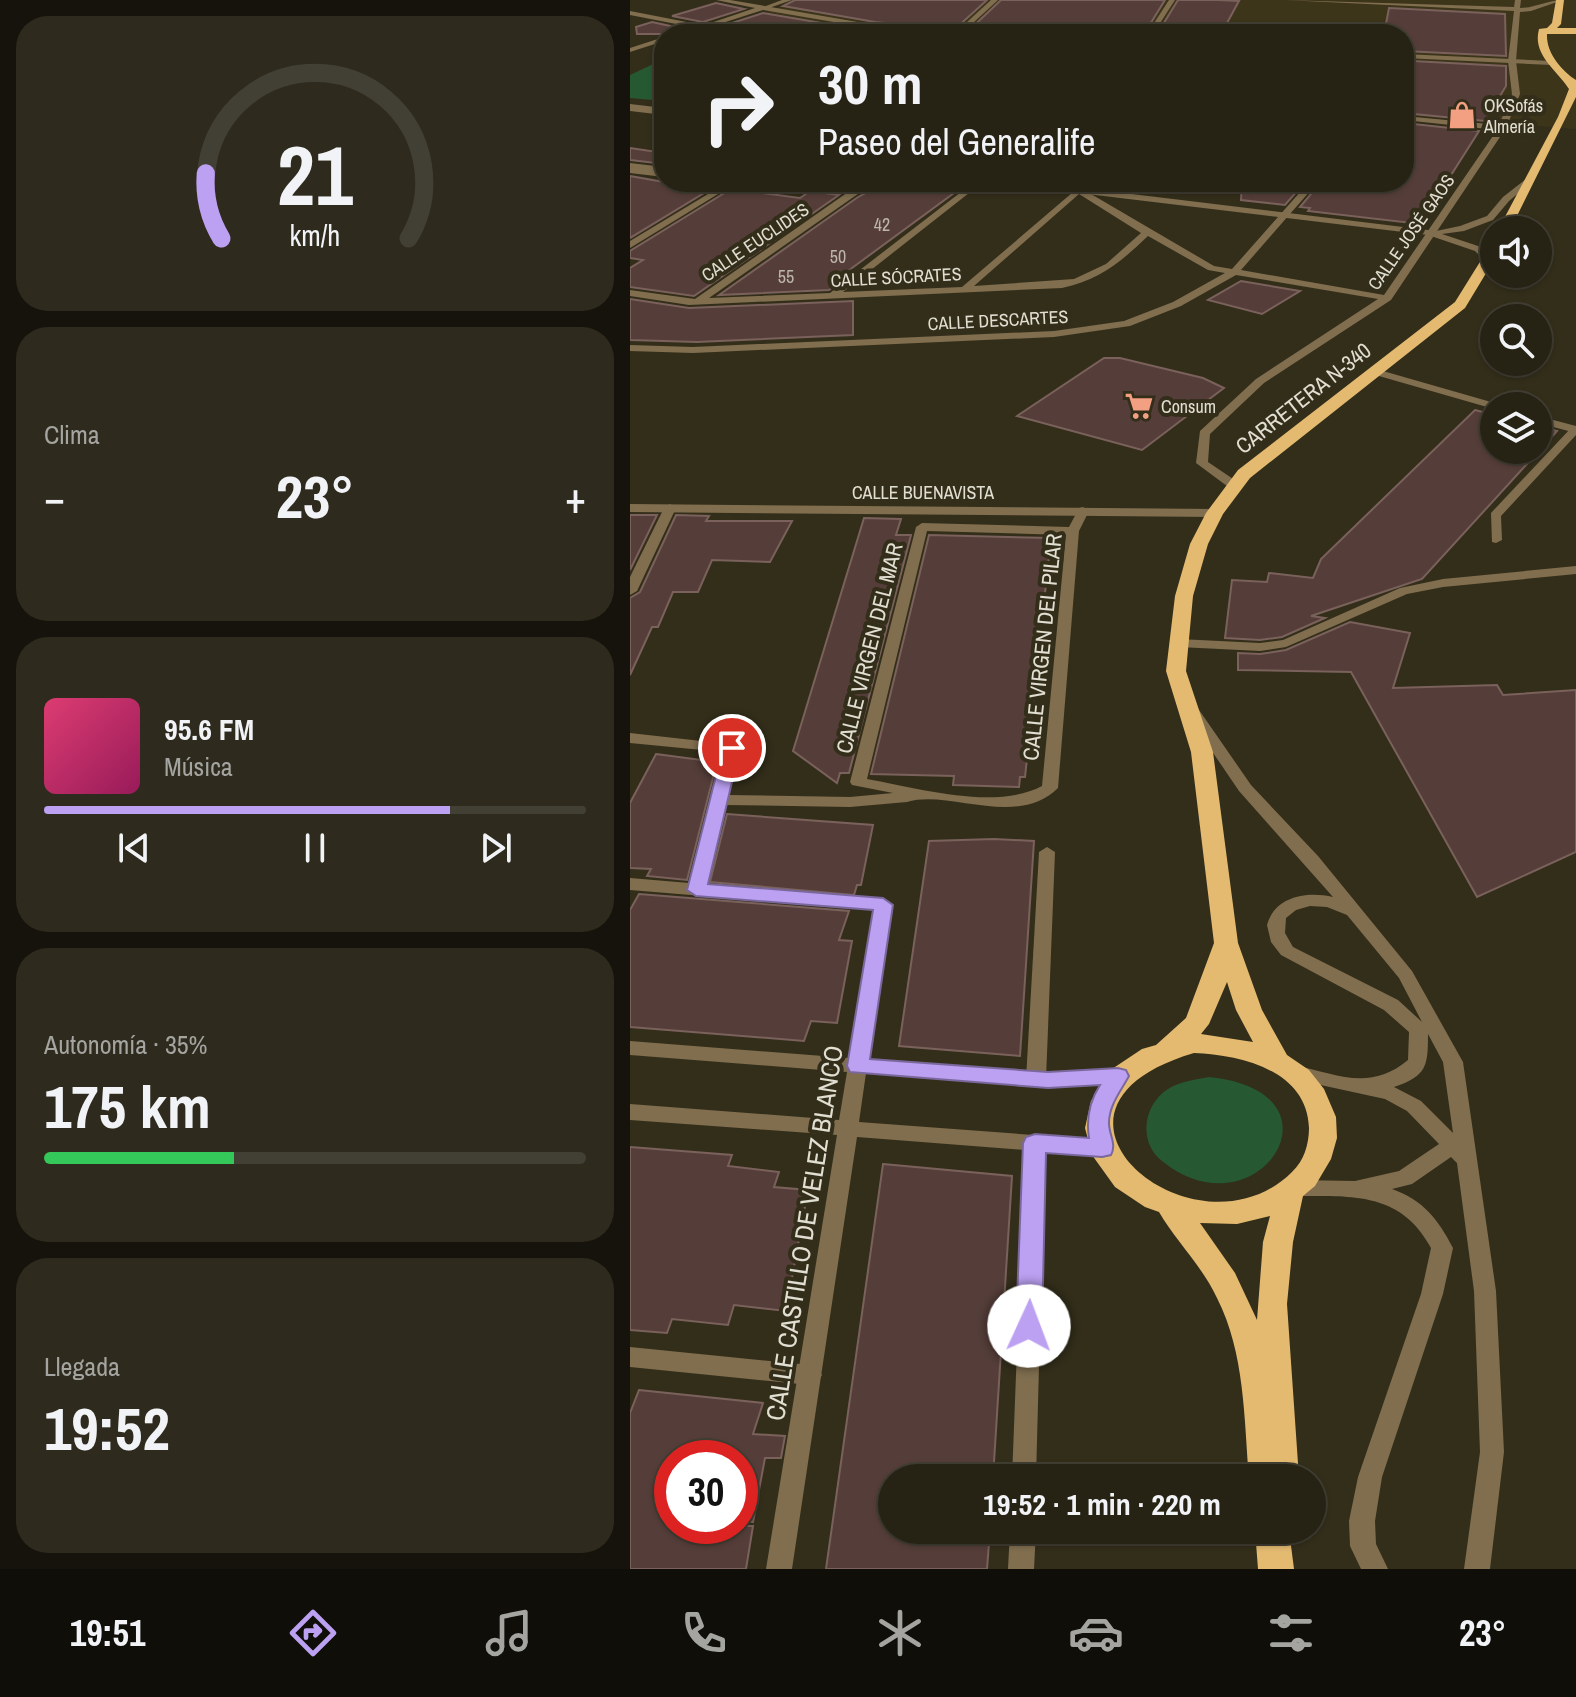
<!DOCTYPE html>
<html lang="es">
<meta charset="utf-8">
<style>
body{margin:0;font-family:"Archivo Narrow",sans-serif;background:#2e2a1d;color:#f1f3f6;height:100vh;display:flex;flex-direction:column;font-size:30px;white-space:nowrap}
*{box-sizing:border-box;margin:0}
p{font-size:26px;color:#a4a4a0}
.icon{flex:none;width:44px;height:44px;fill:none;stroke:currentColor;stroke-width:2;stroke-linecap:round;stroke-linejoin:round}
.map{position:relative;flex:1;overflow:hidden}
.sheet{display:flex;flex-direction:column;gap:16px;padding:16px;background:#15130b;width:630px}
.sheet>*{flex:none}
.top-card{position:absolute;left:24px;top:24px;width:760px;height:168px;border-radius:32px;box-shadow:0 2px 6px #0004,0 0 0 2px #423f34;background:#262214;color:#f1f3f6;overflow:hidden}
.controls{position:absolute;left:850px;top:216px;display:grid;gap:16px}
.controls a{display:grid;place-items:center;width:72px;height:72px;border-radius:50%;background:#262214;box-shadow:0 2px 6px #0004,0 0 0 2px #423f34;font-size:40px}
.speed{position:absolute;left:24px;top:1440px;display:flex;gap:16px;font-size:40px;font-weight:700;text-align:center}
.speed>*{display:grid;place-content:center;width:104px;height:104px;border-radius:50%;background:#262214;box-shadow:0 2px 6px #0004,0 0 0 2px #423f34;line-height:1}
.speed .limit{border:12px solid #d22;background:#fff;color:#111}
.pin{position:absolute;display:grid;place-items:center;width:68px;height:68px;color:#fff;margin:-34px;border:4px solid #fff;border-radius:50%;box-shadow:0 2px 8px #0007}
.me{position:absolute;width:88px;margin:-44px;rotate:2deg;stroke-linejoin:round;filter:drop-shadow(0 0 6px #0008)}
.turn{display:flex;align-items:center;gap:28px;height:168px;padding:0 32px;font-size:36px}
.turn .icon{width:104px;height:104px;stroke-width:2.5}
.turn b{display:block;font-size:56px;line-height:68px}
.big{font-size:60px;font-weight:800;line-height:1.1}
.sheet .widget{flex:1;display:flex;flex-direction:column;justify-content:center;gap:12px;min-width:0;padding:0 28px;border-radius:32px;background:#2e2a1d}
.sheet .dial{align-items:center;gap:0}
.dial svg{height:208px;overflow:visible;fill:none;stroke:#423f34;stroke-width:7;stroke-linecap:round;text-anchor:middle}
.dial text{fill:#f1f3f6;stroke:none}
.song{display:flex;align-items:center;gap:24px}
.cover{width:96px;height:96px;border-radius:12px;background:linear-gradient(135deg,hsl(340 70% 55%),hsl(330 70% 35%))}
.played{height:8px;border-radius:4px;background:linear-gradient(90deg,#bca0f2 75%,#423f34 75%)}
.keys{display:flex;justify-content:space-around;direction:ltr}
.heat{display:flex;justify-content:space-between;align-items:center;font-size:44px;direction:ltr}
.charge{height:12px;border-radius:6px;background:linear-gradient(90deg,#34c759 35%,#423f34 0)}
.trip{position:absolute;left:248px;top:1464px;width:448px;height:80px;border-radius:40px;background:#262214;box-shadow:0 2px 6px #0004,0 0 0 2px #423f34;font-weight:800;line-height:80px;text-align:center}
.tab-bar{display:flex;height:128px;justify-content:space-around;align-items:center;background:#0f0e08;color:#a4a4a0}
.tab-bar .icon{width:56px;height:56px}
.tab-bar .current{color:#bca0f2}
.tab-bar b{font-size:36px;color:#f1f3f6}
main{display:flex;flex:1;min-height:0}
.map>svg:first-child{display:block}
.built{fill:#3c351a}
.green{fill:#265931}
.building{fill:#553e39;stroke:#7a615b;stroke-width:2}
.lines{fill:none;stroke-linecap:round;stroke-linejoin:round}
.service{fill:#806e4f;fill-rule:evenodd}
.pedestrian{fill:#806e4f;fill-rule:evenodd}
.minor{fill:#806e4f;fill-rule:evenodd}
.tertiary{fill:#806e4f;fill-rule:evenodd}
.trunk{fill:#e4ba71;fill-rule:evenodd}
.route{fill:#bca0f2;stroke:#7a689d;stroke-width:2}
.labels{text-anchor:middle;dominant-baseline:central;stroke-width:8;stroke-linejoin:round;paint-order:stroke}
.far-poi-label{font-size:18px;fill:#e1ded2;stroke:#332e1a;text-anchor:start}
.number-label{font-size:18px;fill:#beb6ac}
.far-street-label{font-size:18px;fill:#e1ded2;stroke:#332e1a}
.street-label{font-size:22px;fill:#e1ded2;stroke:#332e1a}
.near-street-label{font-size:26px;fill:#e1ded2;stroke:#332e1a}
</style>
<main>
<section class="sheet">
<div class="widget dial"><svg viewBox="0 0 100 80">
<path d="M14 69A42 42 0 1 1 86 69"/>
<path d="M14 69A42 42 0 0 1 8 44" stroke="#bca0f2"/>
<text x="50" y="56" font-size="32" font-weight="700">21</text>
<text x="50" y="72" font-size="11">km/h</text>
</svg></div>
<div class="widget"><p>Clima</p>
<div class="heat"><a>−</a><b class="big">23°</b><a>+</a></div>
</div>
<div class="widget">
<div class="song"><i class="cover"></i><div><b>95.6 FM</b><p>Música</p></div></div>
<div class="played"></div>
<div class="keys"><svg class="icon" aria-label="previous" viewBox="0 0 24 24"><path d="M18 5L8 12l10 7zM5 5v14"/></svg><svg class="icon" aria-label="pause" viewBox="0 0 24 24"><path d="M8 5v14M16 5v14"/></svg><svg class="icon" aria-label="next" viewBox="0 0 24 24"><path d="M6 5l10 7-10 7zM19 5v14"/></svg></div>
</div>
<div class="widget"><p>Autonomía · 35%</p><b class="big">175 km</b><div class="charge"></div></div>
<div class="widget"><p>Llegada</p><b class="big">19:52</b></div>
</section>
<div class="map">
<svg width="946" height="1569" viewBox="0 0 946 1569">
<rect width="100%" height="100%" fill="#332e1a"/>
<!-- built -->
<polygon class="built" points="172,0 946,0 946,129 774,115 774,34 101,34 78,31"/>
<!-- green -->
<g class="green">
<polygon points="34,59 34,101 0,98 0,75"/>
<path d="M579,1077C724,1092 626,1238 532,1161C508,1142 513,1105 538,1089C551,1081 564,1080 579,1077Z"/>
</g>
<!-- building -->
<g class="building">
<polygon points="165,0 357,0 324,30 245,22 153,6"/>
<polygon points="371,0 535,0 514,34 370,31 370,34 335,34"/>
<polygon points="548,0 587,0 609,1 591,34 527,34"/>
<polygon points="86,3 114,9 73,22 42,16"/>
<polygon points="759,8 875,14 876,56 774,51 774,34 754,34"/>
<polygon points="133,13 244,32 279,34 68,34"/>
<polygon points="22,22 54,29 45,34 7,34 6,27"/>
<polygon points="782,61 876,66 876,86 855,121 774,113"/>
<polygon points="774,123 849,131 790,224 678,211 680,208 670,207 691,182 774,182"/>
<polygon points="0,148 34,153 34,164 0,160"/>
<polygon points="0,176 34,182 84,187 0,238"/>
<polygon points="256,182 339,182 222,268 212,277 216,277 199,290 89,295 228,197"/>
<polygon points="612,182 675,182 655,205 611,200"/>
<polygon points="101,189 170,198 180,191 209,195 64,296 0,287 0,268 13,260 0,258 0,251"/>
<polygon points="611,281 670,291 632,314 578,300"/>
<polygon points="0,299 59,308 223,301 223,335 67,342 0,340"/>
<polygon points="474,358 490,358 573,378 594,388 512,450 387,416"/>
<polygon points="845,410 864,415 864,450 908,450 908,426 927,431 792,579 681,616 695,618 652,637 630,640 595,638 602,580 637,582 639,573 683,578 691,559"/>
<polygon points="0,515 27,515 0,570"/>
<polygon points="46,515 79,516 76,521 162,521 140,562 82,560 68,592 43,592 28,627 22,627 0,675 0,598 10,592"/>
<polygon points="234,518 271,519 266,535 281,535 219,773 210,773 207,783 163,751"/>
<polygon points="299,535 421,538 395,777 390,777 389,787 323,785 324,776 241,774"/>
<polygon points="720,622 780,633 763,688 867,685 873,695 946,690 946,852 847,897 721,672 608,670 608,653 630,654 656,650"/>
<polygon points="26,754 87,762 57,880 17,876 21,869 0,868 0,803"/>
<polygon points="97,814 243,825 231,885 227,885 224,895 80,882"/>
<polygon points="364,839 404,841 390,1056 269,1046 299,841"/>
<polygon points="9,894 219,911 209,940 222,941 207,1023 181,1021 174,1041 0,1027 0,910"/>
<polygon points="0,1147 102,1155 98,1166 149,1172 144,1187 178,1190 156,1311 104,1305 98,1325 42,1319 37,1333 0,1330"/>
<polygon points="253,1164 382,1176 363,1478 262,1478 262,1530 360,1530 357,1569 196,1569"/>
<polygon points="9,1390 133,1403 123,1434 155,1436 151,1458 135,1458 123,1522 110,1520 110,1458 42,1458 42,1526 123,1526 116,1569 0,1569 0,1413"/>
</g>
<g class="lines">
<!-- service -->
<g class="service">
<polygon points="946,427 946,435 871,516 872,540 866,543 862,542 861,513 941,428"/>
<polygon points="946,566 946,574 813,587 777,594 656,647 630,651 549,647 543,643 549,639 630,643 653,640 770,588 813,579"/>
</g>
<!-- pedestrian -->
<g class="pedestrian">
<polygon points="0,107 34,111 34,115 0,111"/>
<polygon points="0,163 34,167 34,173 0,169"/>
</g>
<!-- minor -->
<g class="minor">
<polygon points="152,0 162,0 136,9 131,8"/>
<polygon points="361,0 368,0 331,34 324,34"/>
<polygon points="539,0 545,0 523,34 517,34"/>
<path d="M654,0L884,7L885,0H891L890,8C905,8 918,0 933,0L901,11L890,12L886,61L890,94L876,128L761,300L634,383L580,434L578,462L609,483V489H601L566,463L570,431L626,379L748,299L606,275L551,306L500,326L424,337L63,353L0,351V345L63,347L424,331L494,321L543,302L595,273L578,270L518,236C491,262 469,280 432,288L59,305L0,296V290L65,299L221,190L212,186L188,182H219L228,187L235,182H245L79,298L200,293L344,182H353L213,292L332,287L449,187L584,266L602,269L679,182H688L611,270L754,295L867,130L774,120V116L869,125L882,94L878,61L884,11ZM449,194L511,233L476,264L444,279L344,286Z"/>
<polygon points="0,11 72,25 75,27 72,29 0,15"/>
<polygon points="98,182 106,183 0,248 0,241"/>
<polygon points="746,369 868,404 870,406 864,406 864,409 742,374 741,372"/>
<polygon points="908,416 946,426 946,433 908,423"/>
<polygon points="40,504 46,508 7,591 0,595 0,577 34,508"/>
<path d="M453,507L459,511L449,531L428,788C387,829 319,789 277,802L220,807L96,805L76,885L259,901L262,905L253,911L0,890V878L59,883L93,752L0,743V733L107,745L110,748L98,795L220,797L263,793L222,785L220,782L286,527L292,523L439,527L449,508ZM297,531L436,535L412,786C364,811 289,788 237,779Z"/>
<path d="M562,705L567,707L621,785L688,856L782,971L833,1062L866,1291L874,1452L860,1569H834L850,1452L844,1291L827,1163L821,1157L782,1184L762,1189C793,1200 808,1219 823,1248L813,1294L752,1477L745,1521L746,1544L758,1569H731L720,1546L719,1521L728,1477L791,1294L801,1248C771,1192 723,1196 666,1196L659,1194L656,1188L659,1182L666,1180L725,1181L769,1171L809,1144L777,1111L755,1099L663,1079L656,1077L653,1072L656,1067L663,1065C708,1074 739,1092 778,1060L779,1032L754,1010L651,955L641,942L637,925C645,896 677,891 703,897L609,791L554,710ZM680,906L697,907L717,915L769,978L792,1022L768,1000L663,947L655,933L656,918L666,910ZM798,1034L813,1062L823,1133L791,1101L764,1087C797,1076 798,1066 798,1034Z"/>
<polygon points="417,847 425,852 416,1079 413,1084 406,1086 399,1084 396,1079 409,852"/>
<polygon points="405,1135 412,1137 415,1143 406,1478 382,1478 395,1143 398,1137"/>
<polygon points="0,1347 180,1365 188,1368 192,1375 188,1382 180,1385 0,1367"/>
<polygon points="380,1530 406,1530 404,1569 378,1569"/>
</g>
<!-- tertiary -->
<g class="tertiary">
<polygon points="86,0 100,0 245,25 331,34 245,29 133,10 58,34 48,34 125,8"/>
<polygon points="34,37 34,41 0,52 0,48"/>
<polygon points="774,54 921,61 925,63 921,65 774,58"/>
<polygon points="0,104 34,108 34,112 0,108"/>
<polygon points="0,167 34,171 34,177 0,173"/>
<polygon points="896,179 903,181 879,201 863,220 834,231 812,234 851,247 863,261 858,264 845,251 798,235 381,185 377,182 403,182 806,231 830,226 857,216 873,197"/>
<polygon points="92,182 199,182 195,185 144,189 96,185"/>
<polygon points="0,504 585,509 591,513 585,517 0,512"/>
<polygon points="253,899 262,905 239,1059 418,1073 488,1069 495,1071 498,1076 495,1081 488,1083 418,1087 236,1073 229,1122 472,1140 479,1142 482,1148 479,1154 472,1156 227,1137 162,1569 136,1569 207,1135 0,1120 0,1104 209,1120 217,1072 0,1055 0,1041 219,1058 244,905"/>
</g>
<!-- trunk -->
<g class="trunk">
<path d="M926,0H934L931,24L927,28H946V34H917C916,53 932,71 946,80V97L880,230H868L928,117L939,89C926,69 902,55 909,29L917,28L922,23Z"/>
<path d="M864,245V260L835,308L620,478L593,514L578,544L563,596L556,671L583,752L608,943L632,1010L657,1055L679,1070L694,1089L706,1117L707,1138L701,1159L685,1186L673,1196L663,1242L657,1304L669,1478H619C614,1418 615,1353 587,1298C572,1266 546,1241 529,1212L515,1207L485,1187L462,1155L455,1128L461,1101L482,1069L512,1049L526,1045L556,1018L584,943L561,752L536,671L545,596L560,544L576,513L608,470L825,302L858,249ZM597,982L606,1010L623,1042L571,1034L579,1024ZM564,1053C611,1055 677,1070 679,1128C679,1144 674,1161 662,1172C566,1267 374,1109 564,1053ZM640,1216L633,1242L627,1320L605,1273L570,1223L607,1224Z"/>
<polygon points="625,1530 659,1530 664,1569 628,1569"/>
</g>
</g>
<!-- route -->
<path class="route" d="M102,743L110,748L78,884L253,898L263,905L240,1059L418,1072L488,1068L496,1070L499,1076C491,1091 479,1105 479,1123C479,1135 487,1144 481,1155L472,1157L416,1153L412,1326L408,1333L399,1337L390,1333L386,1326L393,1143L396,1137L405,1134L459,1138C456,1119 459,1102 470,1085L418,1088L220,1072L217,1066L243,910L66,896L57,890L93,748Z"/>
<!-- icons -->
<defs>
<symbol id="shop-bare" viewBox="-9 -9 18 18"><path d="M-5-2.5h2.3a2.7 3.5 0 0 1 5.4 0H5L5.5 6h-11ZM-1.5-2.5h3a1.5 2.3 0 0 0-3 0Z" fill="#f39f82" stroke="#332e1a" stroke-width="2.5" paint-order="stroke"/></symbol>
<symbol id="supermarket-bare" viewBox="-9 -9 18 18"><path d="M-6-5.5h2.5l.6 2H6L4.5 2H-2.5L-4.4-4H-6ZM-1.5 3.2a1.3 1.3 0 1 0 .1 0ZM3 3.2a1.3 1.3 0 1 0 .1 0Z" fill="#f39f82" stroke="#332e1a" stroke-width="2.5" paint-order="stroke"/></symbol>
</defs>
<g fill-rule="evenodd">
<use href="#shop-bare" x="812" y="95" width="40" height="40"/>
<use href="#supermarket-bare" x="489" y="386" width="40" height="40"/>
</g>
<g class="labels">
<!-- far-poi labels -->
<g class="far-poi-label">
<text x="854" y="105">OKSofás<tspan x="854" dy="21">Almería</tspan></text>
<text x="531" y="406">Consum</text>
</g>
<!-- number labels -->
<g class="number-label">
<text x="252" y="224">42</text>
<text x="208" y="256">50</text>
<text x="156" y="276">55</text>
</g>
<!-- far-street labels -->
<g class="far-street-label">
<text transform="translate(781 232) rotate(-55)">CALLE JOSÉ GAOS</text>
<text transform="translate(125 242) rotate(-34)">CALLE EUCLIDES</text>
<text transform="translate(266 277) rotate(-3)">CALLE SÓCRATES</text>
<text transform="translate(368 320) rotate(-3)">CALLE DESCARTES</text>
<text x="293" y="492">CALLE BUENAVISTA</text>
</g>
<!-- street labels -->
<g class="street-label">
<text transform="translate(673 398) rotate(-38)">CARRETERA N-340</text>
<text transform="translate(412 647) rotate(-84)">CALLE VIRGEN DEL PILAR</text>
<text transform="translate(239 648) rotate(-76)">CALLE VIRGEN DEL MAR</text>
</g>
<!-- near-street labels -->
<g class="near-street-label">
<text transform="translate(174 1233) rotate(-81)">CALLE CASTILLO DE VELEZ BLANCO</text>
</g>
</g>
</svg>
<div class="controls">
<a><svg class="icon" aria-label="sound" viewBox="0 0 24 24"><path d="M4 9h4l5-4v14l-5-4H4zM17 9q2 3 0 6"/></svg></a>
<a><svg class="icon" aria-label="search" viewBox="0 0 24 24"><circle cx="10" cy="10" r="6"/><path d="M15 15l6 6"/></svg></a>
<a><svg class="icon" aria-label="layers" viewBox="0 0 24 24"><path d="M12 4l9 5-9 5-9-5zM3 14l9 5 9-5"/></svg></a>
</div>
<div class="speed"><div class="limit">30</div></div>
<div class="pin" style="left:102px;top:748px;background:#d93025"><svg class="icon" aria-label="arrive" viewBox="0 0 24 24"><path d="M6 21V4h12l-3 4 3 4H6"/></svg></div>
<svg class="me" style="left:399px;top:1326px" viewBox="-20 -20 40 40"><circle r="19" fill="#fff"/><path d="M0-13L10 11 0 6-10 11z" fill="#bca0f2"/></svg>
<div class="trip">19:52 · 1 min · 220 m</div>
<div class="top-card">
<div class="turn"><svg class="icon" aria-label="right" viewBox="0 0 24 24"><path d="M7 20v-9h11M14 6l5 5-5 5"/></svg><div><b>30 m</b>Paseo del Generalife</div></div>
</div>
</div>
</main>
<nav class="tab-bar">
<b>19:51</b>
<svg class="icon current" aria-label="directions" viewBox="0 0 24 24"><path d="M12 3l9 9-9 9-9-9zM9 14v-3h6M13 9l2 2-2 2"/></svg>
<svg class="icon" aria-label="music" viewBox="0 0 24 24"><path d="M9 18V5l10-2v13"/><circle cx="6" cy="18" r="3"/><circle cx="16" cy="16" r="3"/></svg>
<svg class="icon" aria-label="phone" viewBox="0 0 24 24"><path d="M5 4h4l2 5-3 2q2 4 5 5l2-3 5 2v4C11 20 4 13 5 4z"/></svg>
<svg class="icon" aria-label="climate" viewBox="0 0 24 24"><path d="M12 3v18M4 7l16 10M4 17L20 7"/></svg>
<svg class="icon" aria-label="car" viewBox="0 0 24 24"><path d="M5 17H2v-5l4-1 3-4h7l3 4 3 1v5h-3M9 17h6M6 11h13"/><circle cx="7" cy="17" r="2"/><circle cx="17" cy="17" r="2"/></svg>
<svg class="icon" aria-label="filters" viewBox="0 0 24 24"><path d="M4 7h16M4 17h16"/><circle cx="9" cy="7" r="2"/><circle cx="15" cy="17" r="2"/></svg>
<b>23°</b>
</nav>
